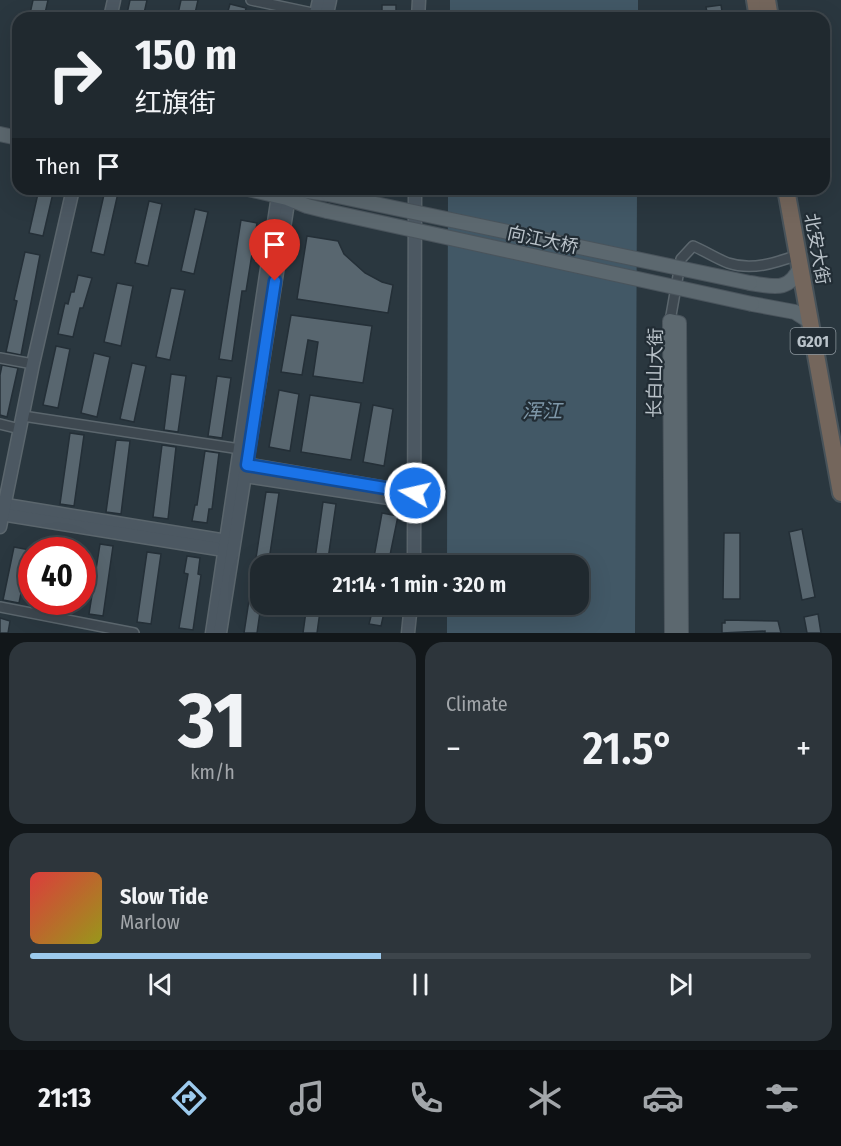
<!DOCTYPE html>
<meta charset="utf-8">
<style>
body{margin:0;font-family:"Fira Sans Condensed","Noto Sans SC",sans-serif;background:#2d353b;color:#f1f3f6;height:100vh;display:flex;flex-direction:column;font-size:22px;white-space:nowrap}
*{box-sizing:border-box;margin:0}
p{font-size:20px;color:#a2a6aa}
.icon{flex:none;width:33px;height:33px;fill:none;stroke:currentColor;stroke-width:2;stroke-linecap:round;stroke-linejoin:round}
.map{position:relative;height:633px;overflow:hidden}
.details{display:flex;flex-direction:column;gap:9px;padding:9px;background:#12171a;flex:1}
.details>*{flex:none}
.banner{position:absolute;left:12px;top:12px;width:818px;height:183px;border-radius:18px;box-shadow:0 6px 24px #0002,0 0 0 2px #3d454b;background:#20292f;color:#f1f3f6;overflow:hidden}
.speed{position:absolute;left:18px;top:537px;display:flex;gap:12px;font-size:30px;font-weight:700;text-align:center}
.speed>*{display:grid;place-content:center;width:78px;height:78px;border-radius:50%;background:#20292f;box-shadow:0 6px 24px #0002,0 0 0 2px #3d454b;line-height:1}
.speed .limit{border:9px solid #d22;background:#fff;color:#111}
.pin{position:absolute;display:grid;place-items:center;width:51px;height:51px;color:#fff;margin:-62px -26px;border-radius:50% 50% 50% 0;rotate:-45deg;box-shadow:0 0 6px #0007}
.pin .icon{rotate:45deg}
.me{position:absolute;width:66px;margin:-33px;rotate:279deg;stroke-linejoin:round;filter:drop-shadow(0 0 4px #0008)}
.turn{display:flex;align-items:center;gap:21px;height:126px;padding:0 24px;font-size:27px}
.turn .icon{width:78px;height:78px;stroke-width:2.5}
.turn b{display:block;font-size:42px;line-height:51px}
.then{display:flex;align-items:center;height:57px;padding:0 24px;background:#0003;gap:12px;font-size:22px}
.big{font-size:45px;font-weight:600;line-height:1.1}
.details .card{flex:1;display:flex;flex-direction:column;justify-content:center;gap:9px;min-width:0;padding:0 21px;border-radius:18px;background:#2d353b}
.details .dial{align-items:center;gap:0}
.dial b{font-size:78px;line-height:1}
.song{display:flex;align-items:center;gap:18px}
.cover{width:72px;height:72px;border-radius:9px;background:linear-gradient(135deg,hsl(0 70% 55%),hsl(60 70% 35%))}
.played{height:6px;border-radius:3px;background:linear-gradient(90deg,#9ccaed 45%,#3d454b 45%)}
.keys{display:flex;justify-content:space-around;direction:ltr}
.heat{display:flex;justify-content:space-between;align-items:center;font-size:33px;direction:ltr}
.details .tiles{flex:1;display:grid;gap:9px;grid-template-columns:1fr 1fr}
.card:last-child{grid-column:span 2}
.trip{position:absolute;left:250px;top:555px;width:339px;height:60px;border-radius:18px;background:#20292f;box-shadow:0 6px 24px #0002,0 0 0 2px #3d454b;font-weight:600;line-height:60px;text-align:center}
.tab-bar{display:flex;height:96px;justify-content:space-around;align-items:center;background:#0d1013;color:#a2a6aa}
.tab-bar .icon{width:42px;height:42px}
.tab-bar .on{color:#9ccaed}
.tab-bar b{font-size:27px;color:#f1f3f6}
.map>svg:first-child{display:block}
.water{fill:#425866}
.building{fill:#58666f;stroke:#242f37;stroke-width:1.5}
.lines{fill:none;stroke-linecap:round;stroke-linejoin:round}
.street-casing{stroke:#5b666d;stroke-width:12}
.secondary-casing{stroke:#5b666d;stroke-width:15}
.primary-casing{stroke:#4a545c;stroke-width:16}
.highway-casing{stroke:#48535a;stroke-width:20}
.street{stroke:#3e4850;stroke-width:9}
.secondary{stroke:#4c5862;stroke-width:12}
.primary{stroke:#5c686f;stroke-width:14}
.highway{stroke:#74665c;stroke-width:16}
.primary-bridge-casing{stroke:#4a545c;stroke-width:16;stroke-linecap:butt}
.primary-bridge{stroke:#5c686f;stroke-width:14}
.route-casing{stroke:#114b97;stroke-width:15}
.route{stroke:#1a73e8;stroke-width:10}
.labels{text-anchor:middle;dominant-baseline:central;stroke-width:4.5;stroke-linejoin:round;paint-order:stroke}
.shield{fill:#222d35;stroke:#8c969d;stroke-width:1.5}
.shield-label{font-size:16px;font-weight:bold;fill:#bac3ca}
.street-label{font-size:18px;fill:#bac3ca;stroke:#222d35}
.water-label{font-size:20px;font-style:italic;fill:#7f98a9;stroke:#222d35}
</style>
<div class="map">
<svg width="841" height="633" viewBox="0 0 841 633">
<rect width="100%" height="100%" fill="#2a373f"/>
<!-- water -->
<g class="water">
<rect x="450" y="0" width="188" height="18"/>
<polygon points="448,189 637,189 635,633 447,633 447,605 579,604 579,566 447,566"/>
</g>
<!-- building -->
<g class="building">
<polygon points="33,0 48,0 44,18 29,18"/>
<polygon points="130,0 147,0 143,18 126,18"/>
<polygon points="181,0 198,0 194,18 177,18"/>
<polygon points="230,4 246,8 244,18 226,18"/>
<rect x="382" y="5" width="14" height="13"/>
<polygon points="721,5 723,18 708,18 706,7"/>
<polygon points="39,189 54,189 43,236 29,233"/>
<polygon points="105,190 118,193 104,255 91,252"/>
<polygon points="149,201 162,204 148,266 135,263"/>
<polygon points="195,209 208,212 194,274 181,271"/>
<polygon points="241,220 257,223 246,291 242,291 232,361 219,359"/>
<polygon points="307,236 338,241 344,254 365,273 382,282 393,285 388,313 297,299"/>
<polygon points="25,252 40,255 21,355 6,352 17,301 14,300"/>
<polygon points="78,275 92,278 83,308 80,308 73,337 58,334 65,303 68,304 71,292 74,292"/>
<polygon points="117,283 133,286 121,346 104,342"/>
<polygon points="171,288 185,290 170,360 156,357"/>
<polygon points="291,315 372,326 363,383 313,376 318,342 308,340 302,375 281,372"/>
<polygon points="56,346 70,349 58,408 43,405"/>
<polygon points="94,353 110,357 97,417 81,413"/>
<polygon points="132,363 146,366 134,422 120,419"/>
<polygon points="2,365 18,368 7,417 0,415 0,375"/>
<polygon points="171,374 186,376 178,432 164,430"/>
<polygon points="217,376 231,378 222,438 208,436"/>
<polygon points="279,390 299,394 290,451 269,447"/>
<polygon points="310,395 361,403 351,460 301,452"/>
<polygon points="373,405 393,409 384,466 363,462"/>
<polygon points="70,433 84,435 74,506 60,504"/>
<polygon points="116,440 130,441 121,514 106,512"/>
<polygon points="162,445 176,447 168,519 153,517"/>
<polygon points="205,451 219,453 212,509 209,509 207,523 192,521 195,505 197,505"/>
<polygon points="266,492 279,493 269,560 256,558"/>
<polygon points="323,502 336,504 327,566 314,566"/>
<polygon points="382,513 398,516 389,560 374,557"/>
<polygon points="802,529 815,597 802,600 789,532"/>
<polygon points="724,533 740,533 740,599 723,599"/>
<polygon points="54,537 67,539 66,550 52,550"/>
<polygon points="100,544 113,546 103,616 89,614"/>
<polygon points="14,547 30,550 19,603 3,600"/>
<polygon points="147,552 161,554 151,624 137,622"/>
<polygon points="187,556 200,558 198,574 201,575 193,630 179,628 188,574 184,573"/>
<polygon points="253,574 261,575 261,605 257,633 244,633"/>
<polygon points="307,604 321,604 317,633 303,633"/>
<polygon points="374,604 386,604 381,626 369,624"/>
<polygon points="818,614 821,633 807,633 804,617"/>
<polygon points="0,618 10,621 8,633 0,633"/>
<polygon points="725,620 778,621 781,633 765,633 765,631 722,633 722,623 725,623"/>
</g>
<g class="lines">
<defs>
<g id="street">
<polyline points="251,0 322,15"/>
<path d="M670,321L681,259L693,246C705,251 715,258 728,263C752,271 775,263 798,255"/>
<polyline points="0,358 33,364"/>
<polyline points="23,416 240,449"/>
<polyline points="0,424 20,429"/>
<polyline points="0,607 134,633"/>
</g>
<g id="secondary">
<polyline points="110,18 114,0"/>
<polyline points="315,18 319,0"/>
<polyline points="326,18 330,0"/>
<polyline points="418,18 419,0"/>
<polyline points="239,463 415,493"/>
<polyline points="238,475 415,502"/>
<polyline points="0,504 233,542"/>
<polyline points="0,514 230,551"/>
<polyline points="0,527 33,364 73,189"/>
<polyline points="414,566 415,189"/>
<polyline points="212,633 279,189"/>
<polyline points="220,633 290,190"/>
<polyline points="408,633 411,604"/>
</g>
<g id="primary">
<polyline points="0,134 18,138"/>
<polyline points="248,189 287,198 307,206 327,211"/>
<polyline points="293,189 328,194"/>
<path d="M750,283C772,286 789,293 800,267"/>
<polyline points="752,304 795,312 809,321"/>
<polyline points="672,633 670,321 679,323 681,633"/>
</g>
<g id="highway">
<polyline points="755,0 758,18"/>
<polyline points="767,0 770,18"/>
<polyline points="786,189 841,493"/>
</g>
</defs>
<!-- street casing -->
<use href="#street" class="street-casing"/>
<!-- secondary casing -->
<use href="#secondary" class="secondary-casing"/>
<!-- primary casing -->
<use href="#primary" class="primary-casing"/>
<!-- highway casing -->
<use href="#highway" class="highway-casing"/>
<!-- street -->
<use href="#street" class="street"/>
<!-- secondary -->
<use href="#secondary" class="secondary"/>
<!-- primary -->
<use href="#primary" class="primary"/>
<!-- highway -->
<use href="#highway" class="highway"/>
<defs>
<g id="primary-bridge">
<polyline points="328,194 750,283"/>
<polyline points="327,211 752,304"/>
</g>
</defs>
<!-- primary-bridge casing -->
<use href="#primary-bridge" class="primary-bridge-casing"/>
<!-- primary-bridge -->
<use href="#primary-bridge" class="primary-bridge"/>
</g>
<g class="lines">
<defs>
<polyline id="route" points="275,281 247,465 415,493"/>
</defs>
<!-- route casing -->
<use href="#route" class="route-casing"/>
<!-- route -->
<use href="#route" class="route"/>
</g>
<g class="labels">
<!-- shield labels -->
<rect class="shield" x="790.5" y="328" width="45" height="26" rx="4.5"/>
<g class="shield-label">
<text x="813" y="341">G201</text>
</g>
<!-- street labels -->
<g class="street-label">
<text transform="translate(543 240) rotate(12)">向江大桥</text>
<text transform="translate(817 249) rotate(80)">北安大街</text>
<text transform="translate(655 373) rotate(-89)">长白山大街</text>
</g>
<!-- water labels -->
<g class="water-label">
<text x="542" y="411">浑江</text>
</g>
</g>
</svg>
<div class="speed"><div class="limit">40</div></div>
<div class="pin" style="left:275px;top:281px;background:#d93025"><svg class="icon" aria-label="arrive" viewBox="0 0 24 24"><path d="M6 21V4h12l-3 4 3 4H6"/></svg></div>
<svg class="me" style="left:415px;top:493px" viewBox="-20 -20 40 40"><circle r="17" fill="#1a73e8" stroke="#fff" stroke-width="3"/><path d="M0-11L8 9 0 5-8 9z" fill="#fff"/></svg>
<div class="trip">21:14 · 1 min · 320 m</div>
<div class="banner">
<div class="turn"><svg class="icon" aria-label="right" viewBox="0 0 24 24"><path d="M7 20v-9h11M14 6l5 5-5 5"/></svg><div><b>150 m</b>红旗街</div></div>
<div class="then">Then<svg class="icon" aria-label="arrive" viewBox="0 0 24 24"><path d="M6 21V4h12l-3 4 3 4H6"/></svg></div>
</div>
</div>
<section class="details">
<div class="tiles">
<div class="card dial"><b>31</b><p>km/h</p></div>
<div class="card"><p>Climate</p>
<div class="heat"><a>−</a><b class="big">21.5°</b><a>+</a></div>
</div>
<div class="card">
<div class="song"><i class="cover"></i><div><b>Slow Tide</b><p>Marlow</p></div></div>
<div class="played"></div>
<div class="keys"><svg class="icon" aria-label="previous" viewBox="0 0 24 24"><path d="M18 5L8 12l10 7zM5 5v14"/></svg><svg class="icon" aria-label="pause" viewBox="0 0 24 24"><path d="M8 5v14M16 5v14"/></svg><svg class="icon" aria-label="next" viewBox="0 0 24 24"><path d="M6 5l10 7-10 7zM19 5v14"/></svg></div>
</div>
</div>
</section>
<nav class="tab-bar">
<b>21:13</b>
<svg class="icon on" aria-label="directions" viewBox="0 0 24 24"><path d="M12 3l9 9-9 9-9-9zM9 14v-3h6M13 9l2 2-2 2"/></svg>
<svg class="icon" aria-label="music" viewBox="0 0 24 24"><path d="M9 18V5l10-2v13"/><circle cx="6" cy="18" r="3"/><circle cx="16" cy="16" r="3"/></svg>
<svg class="icon" aria-label="phone" viewBox="0 0 24 24"><path d="M5 4h4l2 5-3 2q2 4 5 5l2-3 5 2v4C11 20 4 13 5 4z"/></svg>
<svg class="icon" aria-label="climate" viewBox="0 0 24 24"><path d="M12 3v18M4 7l16 10M4 17L20 7"/></svg>
<svg class="icon" aria-label="car" viewBox="0 0 24 24"><path d="M5 17H2v-5l4-1 3-4h7l3 4 3 1v5h-3M9 17h6M6 11h13"/><circle cx="7" cy="17" r="2"/><circle cx="17" cy="17" r="2"/></svg>
<svg class="icon" aria-label="filters" viewBox="0 0 24 24"><path d="M4 7h16M4 17h16"/><circle cx="9" cy="7" r="2"/><circle cx="15" cy="17" r="2"/></svg>
</nav>
